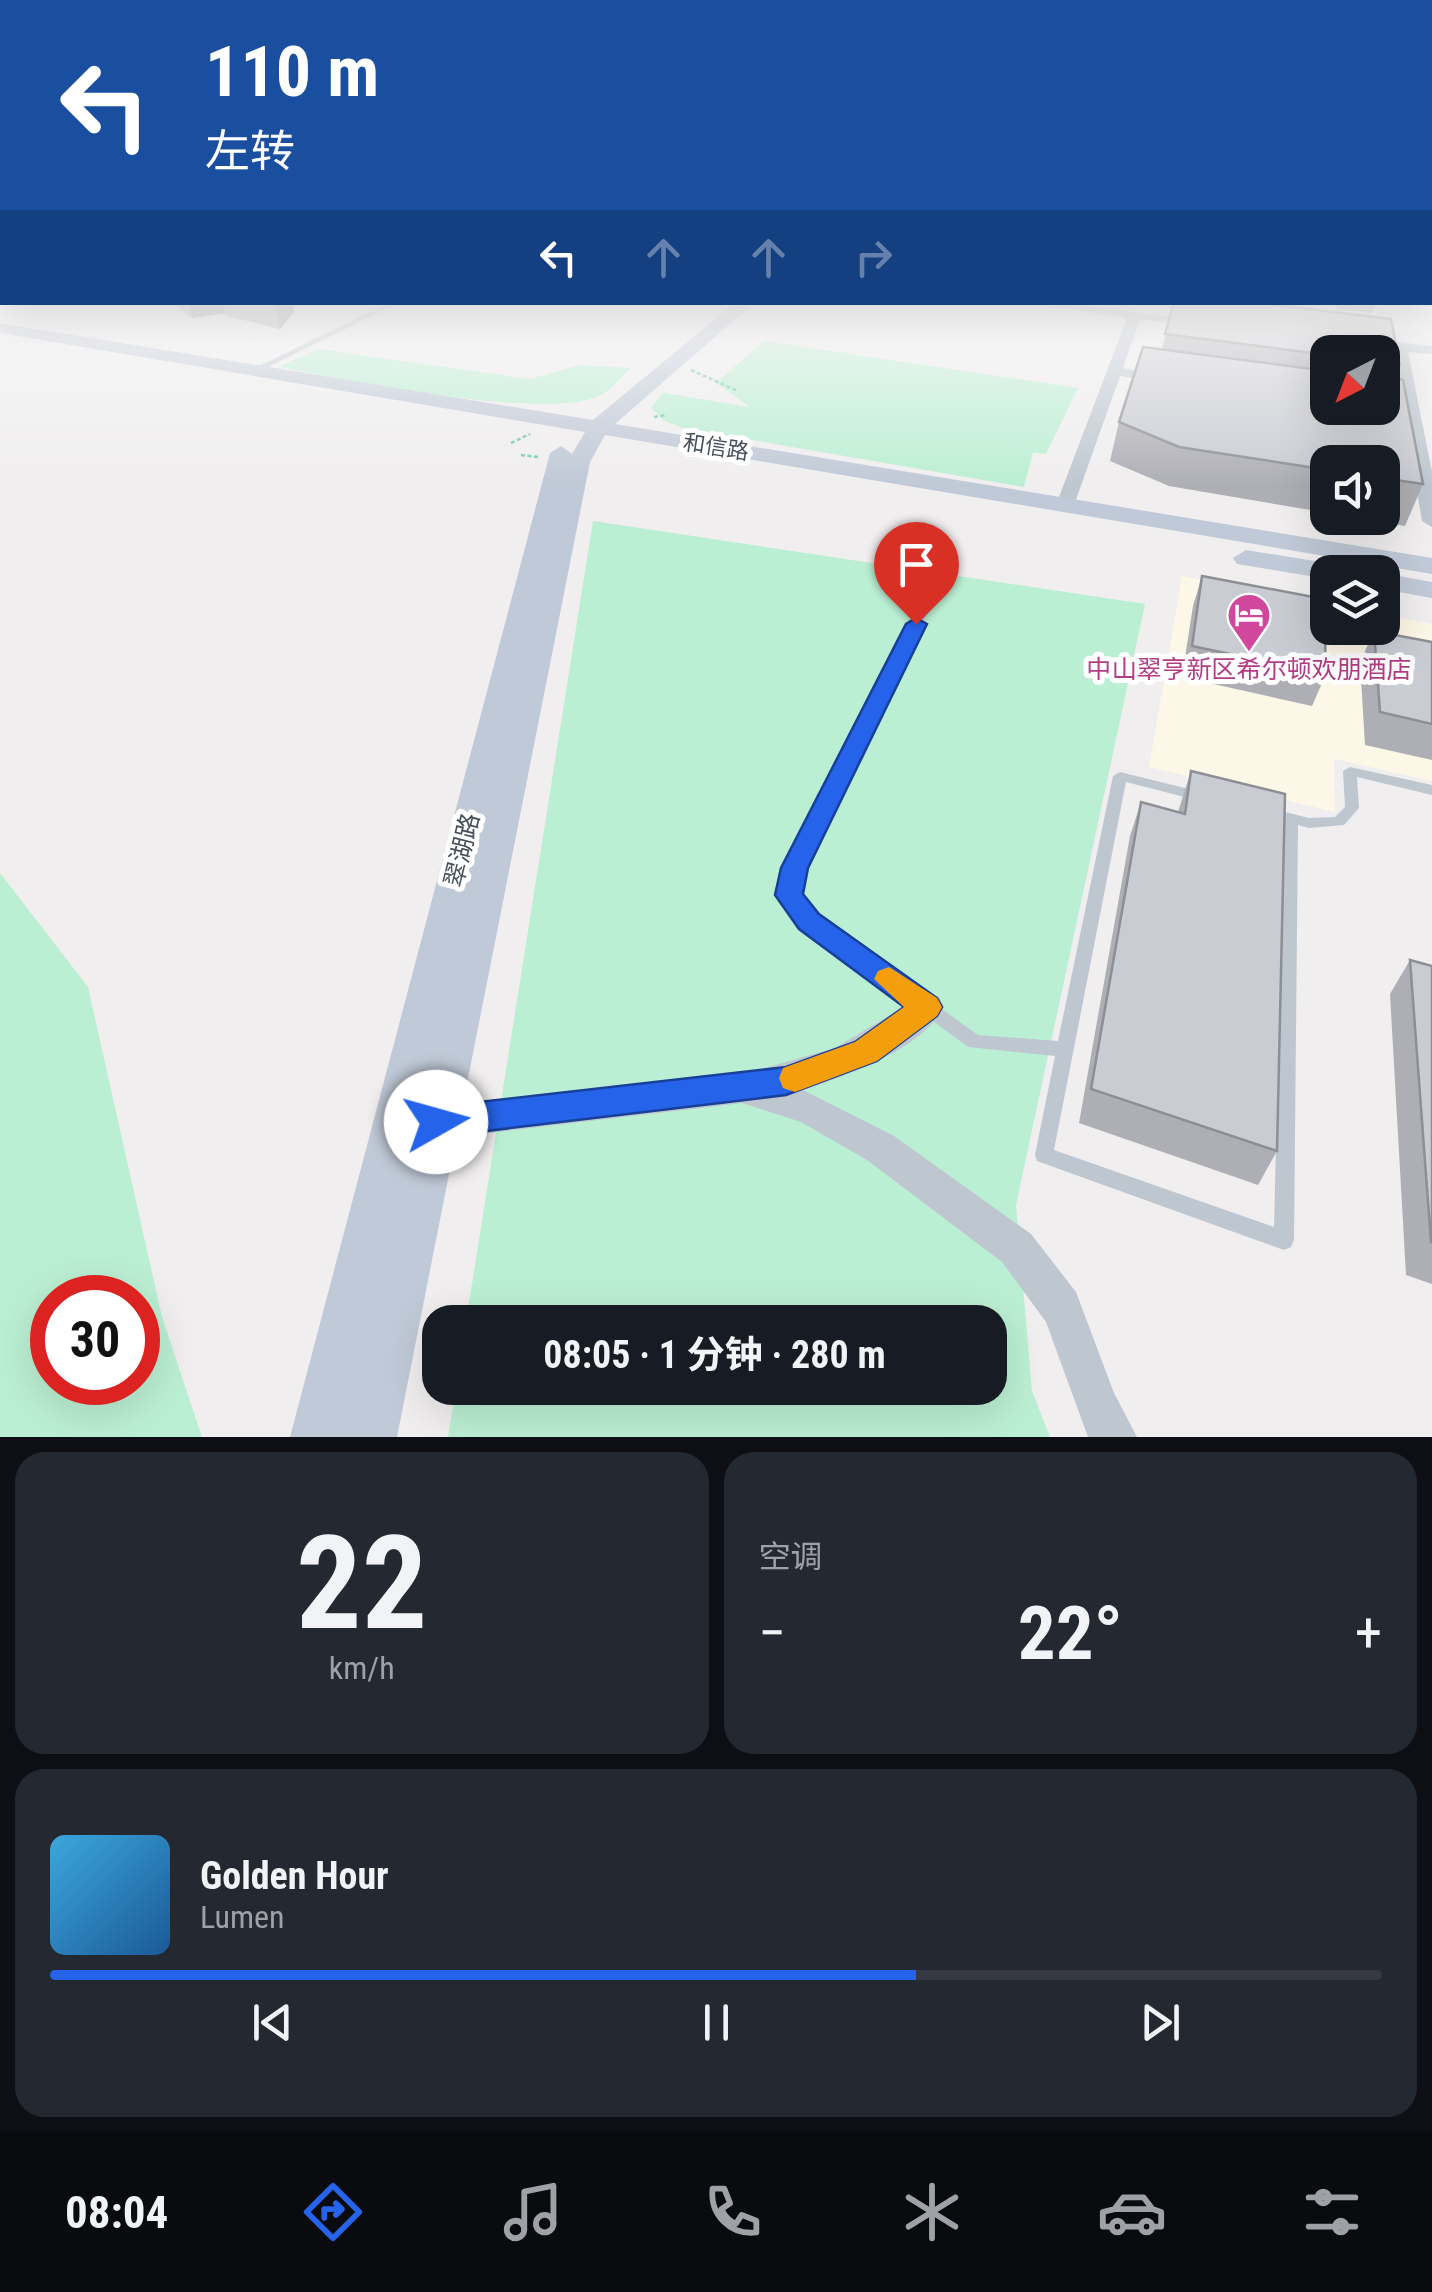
<!DOCTYPE html>
<html lang="zh">
<meta charset="utf-8">
<style>
body{margin:0;font-family:"Roboto Condensed","Noto Sans SC",sans-serif;background:#242831;color:#f1f3f6;height:100vh;display:flex;flex-direction:column;font-size:38px;white-space:nowrap}
*{box-sizing:border-box;margin:0}
p{font-size:32px;color:#9ea1a6}
.icon{flex:none;width:55px;height:55px;fill:none;stroke:currentColor;stroke-width:2;stroke-linecap:round;stroke-linejoin:round}
.map{position:relative;height:1437px;overflow:hidden}
.details{display:flex;flex-direction:column;gap:15px;padding:15px;background:#0d0f14;flex:1}
.details>*{flex:none}
.top-card{position:absolute;left:0px;top:0px;width:1432px;height:305px;box-shadow:0 10px 40px #0002;background:#1a4fa0;color:#fff;overflow:hidden}
.needle{width:65px;rotate:222deg}
.tools{position:absolute;left:1310px;top:335px;display:grid;gap:20px}
.tools a{display:grid;place-items:center;width:90px;height:90px;border-radius:20px;background:#171b24;box-shadow:0 10px 40px #0002;font-size:50px}
.speed{position:absolute;left:30px;top:1275px;display:flex;gap:20px;font-size:50px;font-weight:700;text-align:center}
.speed>*{display:grid;place-content:center;width:130px;height:130px;border-radius:50%;background:#171b24;box-shadow:0 10px 40px #0002;line-height:1}
.speed .limit{border:15px solid #d22;background:#fff;color:#111}
.pin{position:absolute;display:grid;place-items:center;width:85px;height:85px;color:#fff;margin:-102px -42px;border-radius:50% 50% 50% 0;rotate:-45deg;box-shadow:0 0 10px #0007}
.pin .icon{rotate:45deg}
.me{position:absolute;width:110px;margin:-55px;rotate:83deg;stroke-linejoin:round;filter:drop-shadow(0 0 8px #0008)}
.turn{display:flex;align-items:center;gap:35px;height:210px;padding:0 40px;font-size:45px}
.turn .icon{width:130px;height:130px;stroke-width:2.5}
.turn b{display:block;font-size:70px;line-height:85px}
.lanes{display:flex;align-items:center;height:95px;padding:0 40px;background:#0003;justify-content:center;gap:50px;direction:ltr}
.lanes .off{opacity:.35}
.big{font-size:75px;font-weight:700;line-height:1.1}
.details .tile{flex:1;display:flex;flex-direction:column;justify-content:center;gap:15px;min-width:0;padding:0 35px;border-radius:30px;background:#242831}
.details .dial{align-items:center;gap:0}
.dial b{font-size:130px;line-height:1}
.song{display:flex;align-items:center;gap:30px}
.cover{width:120px;height:120px;border-radius:15px;background:linear-gradient(135deg,hsl(200 70% 55%),hsl(210 70% 35%))}
.played{height:10px;border-radius:5px;background:linear-gradient(90deg,#2563eb 65%,#363941 65%)}
.keys{display:flex;justify-content:space-around;direction:ltr}
.heat{display:flex;justify-content:space-between;align-items:center;font-size:55px;direction:ltr}
.details .tiles{flex:1;display:grid;gap:15px;grid-template-columns:1fr 1fr}
.tile:last-child{grid-column:span 2}
.trip{position:absolute;left:422px;top:1305px;width:585px;height:100px;border-radius:30px;background:#171b24;box-shadow:0 10px 40px #0002;font-weight:700;line-height:100px;text-align:center}
.tab-bar{display:flex;height:160px;justify-content:space-around;align-items:center;background:#090b0e;color:#9ea1a6}
.tab-bar .icon{width:70px;height:70px}
.tab-bar .on{color:#2563eb}
.tab-bar b{font-size:45px;color:#f1f3f6}
.map>svg:first-child{display:block}
.commercial{fill:#fcf7e6}
.green{fill:#bbefd3;fill-rule:evenodd}
.lines{fill:none;stroke-linecap:round;stroke-linejoin:round}
.path{stroke:#73cda8;stroke-width:2.5;stroke-dasharray:4 2.5;stroke-linecap:butt}
.lane{fill:#bec7d0;fill-rule:evenodd}
.street{fill:#bec7d0;fill-rule:evenodd}
.secondary{fill:#c0c9d7;fill-rule:evenodd}
.wall{fill:#aeafb5;fill-rule:evenodd}
.shaded-wall{fill:#8d8f94}
.building{fill:#caccd3;stroke:#8d8f94;stroke-width:2.5}
.route{fill:#2563eb;stroke:#184099;stroke-width:2.5}
.slow{fill:#f59e0b}
.labels{text-anchor:middle;dominant-baseline:central;stroke-width:10;stroke-linejoin:round;paint-order:stroke}
.far-street-label{font-size:22px;fill:#464f5b;stroke:#fff}
.hotel-label{font-size:25px;fill:#b23c85;stroke:#fff}
.street-label{font-size:25px;fill:#464f5b;stroke:#fff}
</style>
<div class="map">
<svg width="1432" height="1437" viewBox="0 0 1432 1437">
<rect width="100%" height="100%" fill="#f0eeee"/>
<!-- commercial -->
<polygon class="commercial" points="1182,576 1327,604 1328,628 1382,628 1383,615 1432,624 1432,781 1334,759 1335,812 1149,767"/>
<!-- green -->
<g class="green">
<polygon points="764,341 1078,388 1046,454 1033,452 1024,487 683,428 663,420 651,407 663,393 750,407 716,383"/>
<path d="M318,349L530,379L579,365L631,368C622,376 613,388 603,394C552,424 342,378 278,367Z"/>
<polygon points="593,521 1145,604 1016,1205 1032,1391 1050,1437 448,1437 456,1388 990,1388 990,1322 466,1322"/>
<path d="M0,873L88,987L162,1317L202,1437H0ZM52,1298H138V1382H52Z"/>
</g>
<g class="lines">
<!-- path -->
<g class="path">
<polyline points="691,370 738,391"/>
<polyline points="654,417 666,415"/>
<polyline points="511,443 530,434"/>
<polyline points="521,455 538,457"/>
</g>
<!-- lane -->
<g class="lane">
<polygon points="391,302 400,302 260,371 253,369"/>
<polygon points="1408,302 1432,303 1432,307 1411,304"/>
<polygon points="934,586 939,589 802,868 797,894 814,917 978,1035 1058,1041 1113,776 1120,772 1201,792 1203,795 1201,798 1196,800 1126,782 1054,1150 1274,1227 1284,822 1264,816 1262,813 1264,810 1269,808 1309,818 1335,817 1345,807 1343,771 1350,767 1432,785 1432,795 1357,777 1359,808 1344,825 1309,828 1298,825 1294,1240 1291,1247 1284,1250 1037,1161 1035,1155 1055,1056 968,1047 804,925 781,895 788,868 929,589"/>
</g>
<!-- street -->
<g class="street">
<polygon points="1021,302 1065,302 1211,323 1204,327 1140,319 1123,368 1177,379 1169,384 1120,376 1074,505 1065,511 1056,505 1127,318"/>
<polygon points="1363,338 1432,346 1432,354 1408,352 1432,472 1432,527 1422,521 1393,350 1358,345 1358,339"/>
<path d="M927,993L939,997L944,1007C923,1049 845,1076 803,1090L894,1136L1031,1234L1076,1292L1114,1393L1137,1437H1088L1046,1322L1002,1262L867,1160L801,1122L742,1103L430,1140L417,1135L412,1123L417,1111L430,1106L747,1073L835,1048Z"/>
</g>
<!-- secondary -->
<g class="secondary">
<polygon points="736,302 755,302 615,424 1432,558 1432,574 605,435 590,462 397,1437 290,1437 550,453 561,446 572,454 585,432 0,333 0,323 593,420"/>
<polygon points="1246,550 1333,564 1347,572 1328,572 1328,579 1237,564 1233,558"/>
<polygon points="1382,573 1432,582 1432,598 1382,589"/>
</g>
</g>
<!-- wall -->
<g class="wall">
<polygon points="85,302 159,302 88,305"/>
<polygon points="171,302 292,302 294,312 280,329 227,316 226,313 192,318"/>
<path d="M1174,302H1292L1291,307L1391,319L1400,365L1395,377L1403,380L1423,484L1405,526L1356,518H1382V462H1328V513L1169,486L1110,461L1119,422L1143,347L1162,349ZM1328,352H1382V408H1328Z"/>
<polygon points="1336,302 1376,302 1372,313 1337,309"/>
<polygon points="1202,576 1326,674 1312,706 1182,677 1193,606"/>
<polygon points="1374,631 1432,642 1432,760 1365,745 1360,662"/>
<polygon points="1191,771 1277,1151 1258,1185 1079,1123 1130,836 1141,802 1178,812"/>
<polygon points="1410,960 1432,966 1432,1284 1406,1275 1390,994"/>
</g>
<!-- shaded-wall -->
<g class="shaded-wall">
<polygon points="188,302 223,302 226,313 192,318"/>
<polygon points="274,302 292,302 294,312 280,329"/>
<polygon points="1400,365 1386,401 1382,402 1382,370"/>
</g>
<!-- building -->
<g class="building">
<polygon points="1174,302 1251,302 1391,319 1400,365 1382,370 1382,352 1328,352 1328,355 1165,334"/>
<polygon points="1143,347 1328,371 1328,408 1382,408 1382,373 1403,380 1423,484 1382,478 1382,462 1328,462 1328,470 1179,447 1119,422"/>
<polygon points="1202,576 1324,599 1326,674 1192,646"/>
<polygon points="1374,631 1432,642 1432,724 1380,712"/>
<polygon points="1191,771 1285,794 1277,1151 1091,1089 1141,802 1185,814"/>
<polygon points="1410,960 1432,966 1432,1242 1431,1242"/>
</g>
<!-- sky -->
<linearGradient id="sky" x2="0" y2="1"><stop stop-color="#81bfea"/><stop offset="0.59" stop-color="#f8f7f7"/><stop offset="1" stop-color="#f8f7f7" stop-opacity="0"/></linearGradient>
<rect width="1432" height="486" fill="url(#sky)"/>
<!-- route -->
<polygon class="route" points="916,618 927,624 808,868 803,894 819,914 937,998 942,1007 937,1016 877,1061 786,1095 436,1137 424,1133 419,1122 424,1112 436,1107 786,1067 855,1042 904,1007 799,929 775,895 781,868 906,624"/>
<!-- slow -->
<polygon class="slow" points="889,967 937,998 942,1007 937,1016 877,1061 795,1092 783,1088 779,1078 783,1068 855,1042 904,1007 874,979 878,971"/>
<!-- icons -->
<defs>
<symbol id="hotel-pin" viewBox="-11 -11 22 30"><path d="M0 17L-7.5 6A9.5 9.5 0 1 1 7.5 6Z" fill="#d1479c" stroke="#fff"/><path d="M-6-4.5h1.5V1H6V5H4.5V3h-9V5H-6ZM-4 0a1.8 1.8 0 1 1 3.6 0ZM.5 0V-2.5h3Q6-2.5 6 0Z" fill="#fff"/></symbol>
</defs>
<g fill-rule="evenodd">
<use href="#hotel-pin" x="1224" y="590" width="50" height="68"/>
</g>
<g class="labels">
<!-- far-street labels -->
<g class="far-street-label">
<text transform="translate(716 447) rotate(9)">和信路</text>
</g>
<!-- hotel labels -->
<g class="hotel-label">
<text x="1249" y="669">中山翠亨新区希尔顿欢朋酒店</text>
</g>
<!-- street labels -->
<g class="street-label">
<text transform="translate(462 850) rotate(-76)">翠湖路</text>
</g>
</g>
</svg>
<div class="tools">
<a><svg class="needle" viewBox="-14 -14 28 28"><path d="M0-13l5 13h-10z" fill="#e53935"/><path d="M0 13l5-13h-10z" fill="#9ea1a6"/></svg></a>
<a><svg class="icon" aria-label="sound" viewBox="0 0 24 24"><path d="M4 9h4l5-4v14l-5-4H4zM17 9q2 3 0 6"/></svg></a>
<a><svg class="icon" aria-label="layers" viewBox="0 0 24 24"><path d="M12 4l9 5-9 5-9-5zM3 14l9 5 9-5"/></svg></a>
</div>
<div class="speed"><div class="limit">30</div></div>
<div class="pin" style="left:916px;top:624px;background:#d93025"><svg class="icon" aria-label="arrive" viewBox="0 0 24 24"><path d="M6 21V4h12l-3 4 3 4H6"/></svg></div>
<svg class="me" style="left:436px;top:1122px" viewBox="-20 -20 40 40"><circle r="19" fill="#fff"/><path d="M0-13L10 11 0 6-10 11z" fill="#2563eb"/></svg>
<div class="trip">08:05 · 1 分钟 · 280 m</div>
<div class="top-card">
<div class="turn"><svg class="icon" aria-label="left" viewBox="0 0 24 24"><path d="M17 20v-9H6M10 6l-5 5 5 5"/></svg><div><b>110 m</b>左转</div></div>
<div class="lanes"><svg class="icon" aria-label="left" viewBox="0 0 24 24"><path d="M17 20v-9H6M10 6l-5 5 5 5"/></svg><svg class="icon off" aria-label="ahead" viewBox="0 0 24 24"><path d="M12 20V5M6 11l6-6 6 6"/></svg><svg class="icon off" aria-label="ahead" viewBox="0 0 24 24"><path d="M12 20V5M6 11l6-6 6 6"/></svg><svg class="icon off" aria-label="right" viewBox="0 0 24 24"><path d="M7 20v-9h11M14 6l5 5-5 5"/></svg></div>
</div>
</div>
<section class="details">
<div class="tiles">
<div class="tile dial"><b>22</b><p>km/h</p></div>
<div class="tile"><p>空调</p>
<div class="heat"><a>−</a><b class="big">22°</b><a>+</a></div>
</div>
<div class="tile">
<div class="song"><i class="cover"></i><div><b>Golden Hour</b><p>Lumen</p></div></div>
<div class="played"></div>
<div class="keys"><svg class="icon" aria-label="previous" viewBox="0 0 24 24"><path d="M18 5L8 12l10 7zM5 5v14"/></svg><svg class="icon" aria-label="pause" viewBox="0 0 24 24"><path d="M8 5v14M16 5v14"/></svg><svg class="icon" aria-label="next" viewBox="0 0 24 24"><path d="M6 5l10 7-10 7zM19 5v14"/></svg></div>
</div>
</div>
</section>
<nav class="tab-bar">
<b>08:04</b>
<svg class="icon on" aria-label="directions" viewBox="0 0 24 24"><path d="M12 3l9 9-9 9-9-9zM9 14v-3h6M13 9l2 2-2 2"/></svg>
<svg class="icon" aria-label="music" viewBox="0 0 24 24"><path d="M9 18V5l10-2v13"/><circle cx="6" cy="18" r="3"/><circle cx="16" cy="16" r="3"/></svg>
<svg class="icon" aria-label="phone" viewBox="0 0 24 24"><path d="M5 4h4l2 5-3 2q2 4 5 5l2-3 5 2v4C11 20 4 13 5 4z"/></svg>
<svg class="icon" aria-label="climate" viewBox="0 0 24 24"><path d="M12 3v18M4 7l16 10M4 17L20 7"/></svg>
<svg class="icon" aria-label="car" viewBox="0 0 24 24"><path d="M5 17H2v-5l4-1 3-4h7l3 4 3 1v5h-3M9 17h6M6 11h13"/><circle cx="7" cy="17" r="2"/><circle cx="17" cy="17" r="2"/></svg>
<svg class="icon" aria-label="filters" viewBox="0 0 24 24"><path d="M4 7h16M4 17h16"/><circle cx="9" cy="7" r="2"/><circle cx="15" cy="17" r="2"/></svg>
</nav>
